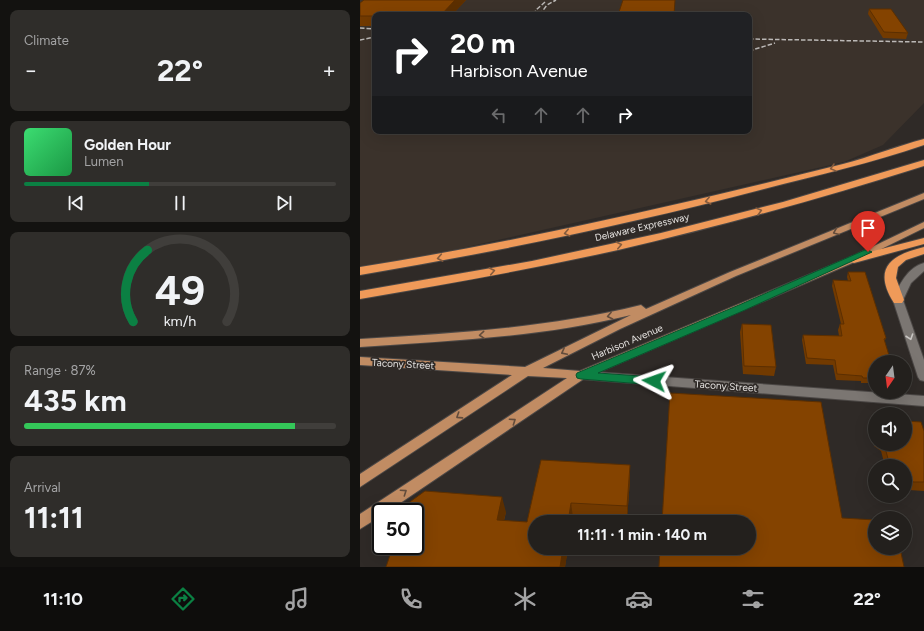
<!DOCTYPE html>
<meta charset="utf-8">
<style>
body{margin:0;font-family:Figtree,sans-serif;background:#2f2d2a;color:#f1f3f6;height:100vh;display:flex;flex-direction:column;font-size:15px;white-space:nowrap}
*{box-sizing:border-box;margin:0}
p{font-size:13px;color:#a3a3a4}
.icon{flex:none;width:22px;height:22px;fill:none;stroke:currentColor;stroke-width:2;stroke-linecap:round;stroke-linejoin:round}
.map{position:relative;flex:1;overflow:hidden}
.details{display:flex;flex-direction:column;gap:10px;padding:10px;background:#131210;width:360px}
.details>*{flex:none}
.banner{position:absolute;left:12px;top:12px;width:380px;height:122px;border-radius:8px;box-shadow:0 4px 16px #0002,0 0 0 1px #403e3b;background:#202124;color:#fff;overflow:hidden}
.needle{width:26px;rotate:194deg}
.tools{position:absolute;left:508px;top:355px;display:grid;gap:8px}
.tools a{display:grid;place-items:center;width:44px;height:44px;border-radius:50%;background:#23201d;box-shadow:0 4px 16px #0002,0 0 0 1px #403e3b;font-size:20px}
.speed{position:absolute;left:12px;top:503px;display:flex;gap:8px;font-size:20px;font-weight:700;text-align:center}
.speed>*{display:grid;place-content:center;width:52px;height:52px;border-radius:50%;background:#23201d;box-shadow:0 4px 16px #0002,0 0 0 1px #403e3b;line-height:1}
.speed .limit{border:2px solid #111;border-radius:6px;background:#fff;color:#111}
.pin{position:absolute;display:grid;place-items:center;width:34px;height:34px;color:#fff;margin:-41px -17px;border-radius:50% 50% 50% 0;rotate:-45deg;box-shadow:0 0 4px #0007}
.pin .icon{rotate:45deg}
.me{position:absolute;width:44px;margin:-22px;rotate:274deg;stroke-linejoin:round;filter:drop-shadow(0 0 3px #0008)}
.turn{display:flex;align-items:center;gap:14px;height:84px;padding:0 12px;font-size:18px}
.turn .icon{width:52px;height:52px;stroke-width:2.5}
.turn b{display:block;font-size:28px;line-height:34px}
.lanes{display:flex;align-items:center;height:38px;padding:0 12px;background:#0003;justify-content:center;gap:20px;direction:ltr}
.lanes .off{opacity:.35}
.big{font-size:30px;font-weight:700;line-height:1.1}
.details .card{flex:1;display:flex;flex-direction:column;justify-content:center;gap:6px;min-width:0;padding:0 14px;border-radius:8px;background:#2f2d2a}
.details .dial{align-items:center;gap:0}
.dial svg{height:104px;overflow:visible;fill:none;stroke:#403e3b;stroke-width:7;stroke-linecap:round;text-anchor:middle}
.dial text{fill:#f1f3f6;stroke:none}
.song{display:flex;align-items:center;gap:12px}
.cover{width:48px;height:48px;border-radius:6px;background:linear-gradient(135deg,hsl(140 70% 55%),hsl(140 70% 35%))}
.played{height:4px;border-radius:2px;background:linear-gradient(90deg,#0b8043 40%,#403e3b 40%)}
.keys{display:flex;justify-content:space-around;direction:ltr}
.heat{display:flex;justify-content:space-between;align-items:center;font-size:22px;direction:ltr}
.charge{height:6px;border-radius:3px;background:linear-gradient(90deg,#34c759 87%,#403e3b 0)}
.trip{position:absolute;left:168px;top:515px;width:228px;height:40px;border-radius:20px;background:#23201d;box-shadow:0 4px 16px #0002,0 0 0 1px #403e3b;font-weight:700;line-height:40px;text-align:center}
.tabs{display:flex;height:64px;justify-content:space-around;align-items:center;background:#0e0d0c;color:#a3a3a4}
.tabs .icon{width:28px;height:28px}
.tabs .on{color:#0b8043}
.tabs b{font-size:18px;color:#f1f3f6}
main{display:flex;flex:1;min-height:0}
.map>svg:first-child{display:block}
.built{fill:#3b322b;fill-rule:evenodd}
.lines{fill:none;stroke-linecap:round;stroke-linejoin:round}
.minor-casing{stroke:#4c4846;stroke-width:2}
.secondary-casing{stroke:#4c4846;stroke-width:2}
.primary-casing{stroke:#4c4846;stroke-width:2}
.motorway-casing{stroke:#4c4846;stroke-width:2}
.minor{fill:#7b7672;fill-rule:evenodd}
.secondary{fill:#7b7672;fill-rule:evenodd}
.primary{fill:#c18c63;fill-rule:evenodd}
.motorway{fill:#ef9a59;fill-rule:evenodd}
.rail{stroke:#bcb9b7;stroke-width:1.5;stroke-dasharray:4.5 2;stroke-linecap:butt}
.wall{fill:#723a00}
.shaded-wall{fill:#5c2f00}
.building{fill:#844300;stroke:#5c2f00}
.oneway{stroke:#855c3e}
.oneway2{stroke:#624c3c}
.oneway3{stroke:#c9c6c3}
.route{fill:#0b8043;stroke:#07532c}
.labels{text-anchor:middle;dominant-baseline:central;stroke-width:3.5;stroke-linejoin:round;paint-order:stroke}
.street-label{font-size:10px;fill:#e3e0de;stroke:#2f2a27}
</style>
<main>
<section class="details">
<div class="card"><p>Climate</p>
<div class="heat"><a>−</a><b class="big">22°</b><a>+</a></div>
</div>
<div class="card">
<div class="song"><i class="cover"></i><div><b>Golden Hour</b><p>Lumen</p></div></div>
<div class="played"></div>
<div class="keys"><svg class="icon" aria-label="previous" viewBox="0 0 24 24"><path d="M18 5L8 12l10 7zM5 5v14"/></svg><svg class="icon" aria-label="pause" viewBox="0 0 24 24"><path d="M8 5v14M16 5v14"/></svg><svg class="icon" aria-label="next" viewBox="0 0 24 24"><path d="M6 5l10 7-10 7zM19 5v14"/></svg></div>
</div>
<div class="card dial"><svg viewBox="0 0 100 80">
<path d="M14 69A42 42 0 1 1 86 69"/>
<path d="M14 69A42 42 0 0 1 25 14" stroke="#0b8043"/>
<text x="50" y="56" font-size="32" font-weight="700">49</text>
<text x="50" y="72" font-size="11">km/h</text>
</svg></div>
<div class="card"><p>Range · 87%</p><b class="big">435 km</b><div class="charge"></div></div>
<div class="card"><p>Arrival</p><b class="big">11:11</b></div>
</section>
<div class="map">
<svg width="564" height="567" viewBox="0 0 564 567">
<rect width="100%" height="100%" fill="#2f2a27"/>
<!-- built -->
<path class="built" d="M0,0H564V103L523,145L484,162L85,252L0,266ZM15,15H389V131H15Z"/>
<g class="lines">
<defs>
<path id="minor" d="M564,263V271L551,283L543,300L564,360V381L560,380L558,377L533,300C538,286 548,267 564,263Z"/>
<polygon id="secondary" points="221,371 564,396 564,406 221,379 217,378 215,375 217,372"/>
<path id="primary" d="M564,193V199L376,276L260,329L183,368L220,371L491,257L564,222V228L497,261L225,378L27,512H21V516L0,529V514L207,378L168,376L0,487V474L152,375L0,365V357L165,367L271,315C182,337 91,341 0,347V339C95,333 188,328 281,305L286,309L370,272Z"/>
<g id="motorway">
<path d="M564,139V145C512,163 458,175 404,189C271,224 136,252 0,275V267C163,241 323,204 483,164C510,157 537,146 564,139Z"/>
<path d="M564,160V166C463,198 361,226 258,250C173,269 86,284 0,299V291L172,261L301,233L423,202Z"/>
<polygon points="564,238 564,244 494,263 490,261 488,259 490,257"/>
<path d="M564,247V254L546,260L538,267L536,278L544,300L542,303H534C512,268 531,255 564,247Z"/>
</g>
</defs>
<!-- minor casing -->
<use href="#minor" class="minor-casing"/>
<!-- secondary casing -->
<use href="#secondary" class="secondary-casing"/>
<!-- primary casing -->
<use href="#primary" class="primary-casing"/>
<!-- motorway casing -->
<use href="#motorway" class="motorway-casing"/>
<!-- minor -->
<use href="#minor" class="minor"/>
<!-- secondary -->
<use href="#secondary" class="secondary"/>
<!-- primary -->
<use href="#primary" class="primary"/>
<!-- motorway -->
<use href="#motorway" class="motorway"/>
<!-- rail -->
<g class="rail">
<polyline points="174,15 176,10 185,2"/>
<polyline points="182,15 181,13 187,5 196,0"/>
<polyline points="0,28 15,29"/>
<polyline points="389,39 564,42"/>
<polyline points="0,40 15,37"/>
<polyline points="389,51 415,43"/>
</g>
</g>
<!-- wall -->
<g class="wall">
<polygon points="106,0 92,15 15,15 15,26 0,26 0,3"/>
<polygon points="509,9 548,33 546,39 523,38 508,14"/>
<polygon points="488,272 526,338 515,362 515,383 501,383 501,381 476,380 473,365 446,364 442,340 443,335 479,336 478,330 480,324 481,324 472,286 473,280 488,281 487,277"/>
<polygon points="382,324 416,367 414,376 383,374 380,332"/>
<polygon points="515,416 515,429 513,421"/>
<polygon points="564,431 564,491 549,490 549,487 545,486 545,466 525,466 521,451 514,446 515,444 545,444"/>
<polygon points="270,465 270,479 267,520 213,517 212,522 175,522 208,548 205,567 26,567 146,512 144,521 167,522"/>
</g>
<!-- shaded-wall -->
<g class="shaded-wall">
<polygon points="95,0 106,0 92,15 81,15"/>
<polygon points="270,465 270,479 267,520 267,506"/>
<polygon points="142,497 146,512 140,534 137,520"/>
<polygon points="211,503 213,517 212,522 208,522"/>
<polygon points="203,548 208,548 205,567 200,567"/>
</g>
<!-- building -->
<g class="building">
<polygon points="4,0 95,0 81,15 15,15 15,16 0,16 0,3"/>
<polygon points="263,0 315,0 314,15 258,15"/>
<polygon points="509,9 531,9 548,33 524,32"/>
<polygon points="488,272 505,272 526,338 524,339 531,362 515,362 515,378 503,378 502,376 477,374 475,360 447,358 443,335 482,336 480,324 484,324 473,280 491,281"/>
<polygon points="382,324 411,325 416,367 384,366"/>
<polygon points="310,393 461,402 482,518 515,520 515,548 540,548 544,567 299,567 300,548 389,548 389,522 302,522"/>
<polygon points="516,412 534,413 534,414 517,414"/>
<polygon points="545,421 561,422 564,431 564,482 553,482 552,479 545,478 545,466 530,466 524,444 545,444"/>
<polygon points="181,460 270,465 267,506 211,503 208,522 175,522 175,548 203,548 200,567 26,567 33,546 55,546 55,512 43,512 47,504 65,491 142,497 137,520 167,522"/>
</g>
<!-- one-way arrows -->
<defs><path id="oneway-chevron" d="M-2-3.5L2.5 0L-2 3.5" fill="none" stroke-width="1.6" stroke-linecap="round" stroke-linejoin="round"/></defs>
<g class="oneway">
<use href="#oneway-chevron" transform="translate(473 168) rotate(165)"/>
<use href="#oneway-chevron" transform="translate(348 201) rotate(167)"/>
<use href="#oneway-chevron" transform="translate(399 211) rotate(-15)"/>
<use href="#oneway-chevron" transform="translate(207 233) rotate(168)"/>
<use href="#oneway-chevron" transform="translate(259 245) rotate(-13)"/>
<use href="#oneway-chevron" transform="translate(80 258) rotate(169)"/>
<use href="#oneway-chevron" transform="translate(132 271) rotate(-11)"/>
</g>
<g class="oneway2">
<use href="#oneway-chevron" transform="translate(476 232) rotate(158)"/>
<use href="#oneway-chevron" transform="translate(250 316) rotate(167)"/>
<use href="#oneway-chevron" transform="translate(122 335) rotate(175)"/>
<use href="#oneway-chevron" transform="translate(204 352) rotate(153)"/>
<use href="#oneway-chevron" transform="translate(99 416) rotate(147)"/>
<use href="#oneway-chevron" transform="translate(153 421) rotate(-34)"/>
<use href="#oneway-chevron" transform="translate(44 492) rotate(-34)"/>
</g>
<use class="oneway3" href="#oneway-chevron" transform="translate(550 337) rotate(71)"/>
<!-- route -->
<polygon class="route" points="505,250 508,250 512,252 385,310 238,373 294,377 298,378 300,381 298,384 294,385 221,379 217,378 216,375 217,373 379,305"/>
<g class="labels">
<!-- street labels -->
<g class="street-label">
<text transform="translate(282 227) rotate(-13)">Delaware Expressway</text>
<text transform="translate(267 342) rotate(-23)">Harbison Avenue</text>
<text transform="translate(43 364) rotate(3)">Tacony Street</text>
<text transform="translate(366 386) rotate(4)">Tacony Street</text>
</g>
</g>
</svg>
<div class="tools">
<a><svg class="needle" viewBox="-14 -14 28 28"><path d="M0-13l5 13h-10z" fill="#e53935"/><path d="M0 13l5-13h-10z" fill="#a3a3a4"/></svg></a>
<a><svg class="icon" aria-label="sound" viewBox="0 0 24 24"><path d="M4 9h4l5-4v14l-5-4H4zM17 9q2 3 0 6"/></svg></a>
<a><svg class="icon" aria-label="search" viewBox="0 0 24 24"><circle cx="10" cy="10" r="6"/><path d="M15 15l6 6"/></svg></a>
<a><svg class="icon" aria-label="layers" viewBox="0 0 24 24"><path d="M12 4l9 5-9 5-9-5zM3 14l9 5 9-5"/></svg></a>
</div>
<div class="speed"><div class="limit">50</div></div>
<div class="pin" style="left:508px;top:252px;background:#d93025"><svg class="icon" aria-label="arrive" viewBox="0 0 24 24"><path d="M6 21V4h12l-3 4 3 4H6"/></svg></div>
<svg class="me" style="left:294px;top:381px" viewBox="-20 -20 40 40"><path d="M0-17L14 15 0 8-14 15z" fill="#0b8043" stroke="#fff" stroke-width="4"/></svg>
<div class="trip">11:11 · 1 min · 140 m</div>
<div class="banner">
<div class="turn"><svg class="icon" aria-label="right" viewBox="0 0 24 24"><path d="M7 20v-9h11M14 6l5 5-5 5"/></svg><div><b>20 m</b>Harbison Avenue</div></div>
<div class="lanes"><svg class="icon off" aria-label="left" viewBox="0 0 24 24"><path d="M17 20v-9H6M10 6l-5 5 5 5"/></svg><svg class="icon off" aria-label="ahead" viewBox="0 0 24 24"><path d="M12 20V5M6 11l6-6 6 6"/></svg><svg class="icon off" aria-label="ahead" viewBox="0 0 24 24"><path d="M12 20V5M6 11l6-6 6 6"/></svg><svg class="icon" aria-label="right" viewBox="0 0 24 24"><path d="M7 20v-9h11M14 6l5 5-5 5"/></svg></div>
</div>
</div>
</main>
<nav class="tabs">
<b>11:10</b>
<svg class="icon on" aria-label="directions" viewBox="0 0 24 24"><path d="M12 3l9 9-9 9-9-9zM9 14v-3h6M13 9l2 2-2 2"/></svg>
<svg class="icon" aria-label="music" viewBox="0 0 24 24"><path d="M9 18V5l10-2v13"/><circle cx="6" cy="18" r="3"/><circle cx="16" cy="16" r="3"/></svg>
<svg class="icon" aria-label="phone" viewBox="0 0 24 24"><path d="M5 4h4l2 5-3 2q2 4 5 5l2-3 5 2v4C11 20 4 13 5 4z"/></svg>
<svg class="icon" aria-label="climate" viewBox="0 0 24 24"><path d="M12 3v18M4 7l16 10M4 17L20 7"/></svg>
<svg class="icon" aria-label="car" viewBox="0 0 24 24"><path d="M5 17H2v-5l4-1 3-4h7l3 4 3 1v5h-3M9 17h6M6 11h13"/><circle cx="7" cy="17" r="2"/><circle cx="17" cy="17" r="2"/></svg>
<svg class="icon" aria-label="filters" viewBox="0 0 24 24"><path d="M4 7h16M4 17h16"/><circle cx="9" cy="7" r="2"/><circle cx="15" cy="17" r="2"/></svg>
<b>22°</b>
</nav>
